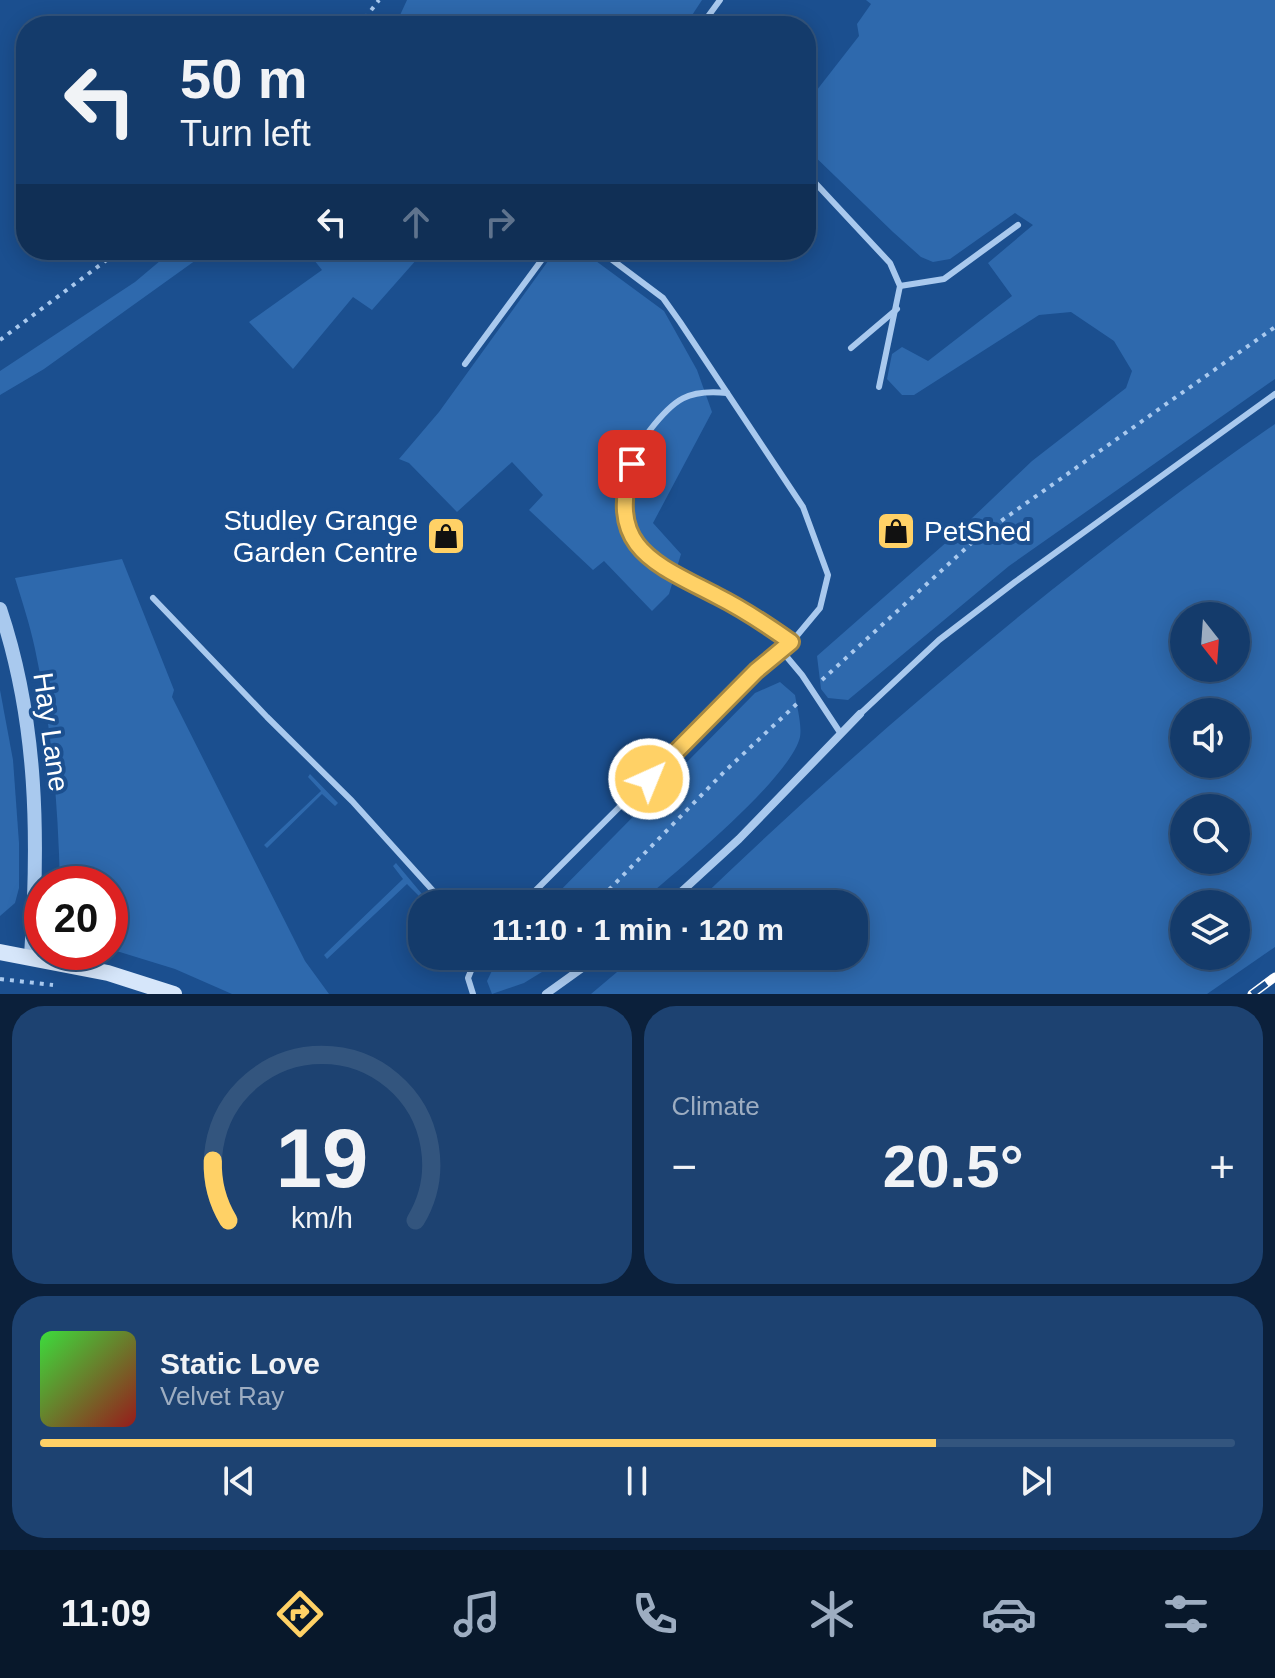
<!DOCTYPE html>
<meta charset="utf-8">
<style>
body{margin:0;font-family:Helvetica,sans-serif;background:#1d4271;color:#f1f3f6;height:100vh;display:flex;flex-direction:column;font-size:30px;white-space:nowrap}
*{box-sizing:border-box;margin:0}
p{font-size:26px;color:#9dadc1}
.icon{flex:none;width:44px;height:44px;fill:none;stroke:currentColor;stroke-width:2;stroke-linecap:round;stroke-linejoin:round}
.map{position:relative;height:994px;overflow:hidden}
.details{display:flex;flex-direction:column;gap:12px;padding:12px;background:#0b203b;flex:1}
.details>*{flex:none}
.banner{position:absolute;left:16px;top:16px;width:800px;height:244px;border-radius:32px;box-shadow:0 4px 20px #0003,0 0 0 2px #33557e;background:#143b6b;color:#f1f3f6;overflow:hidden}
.needle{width:52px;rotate:163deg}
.tools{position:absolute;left:1170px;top:602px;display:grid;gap:16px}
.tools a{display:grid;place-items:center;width:80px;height:80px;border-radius:50%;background:#143b6b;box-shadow:0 4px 20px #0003,0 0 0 2px #33557e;font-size:40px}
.speed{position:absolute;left:24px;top:866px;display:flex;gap:16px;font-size:40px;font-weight:700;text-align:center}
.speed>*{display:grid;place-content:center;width:104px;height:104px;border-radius:50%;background:#143b6b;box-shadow:0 4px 20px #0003,0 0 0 2px #33557e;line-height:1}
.speed .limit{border:12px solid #d22;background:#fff;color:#111}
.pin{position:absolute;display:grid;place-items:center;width:68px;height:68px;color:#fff;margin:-34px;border-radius:16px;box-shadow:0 4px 12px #0006}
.me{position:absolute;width:88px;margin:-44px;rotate:44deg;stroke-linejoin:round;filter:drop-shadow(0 0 6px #0008)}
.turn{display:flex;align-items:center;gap:28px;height:168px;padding:0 32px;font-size:36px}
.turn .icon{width:104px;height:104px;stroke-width:2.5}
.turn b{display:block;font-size:56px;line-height:68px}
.lanes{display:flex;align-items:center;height:76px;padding:0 32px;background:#0003;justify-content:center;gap:40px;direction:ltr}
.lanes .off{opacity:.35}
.big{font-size:60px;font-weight:800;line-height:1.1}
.details .tile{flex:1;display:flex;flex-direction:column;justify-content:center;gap:12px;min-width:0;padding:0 28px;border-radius:32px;background:#1d4271}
.details .dial{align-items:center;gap:0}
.dial svg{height:208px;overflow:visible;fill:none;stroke:#33557e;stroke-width:7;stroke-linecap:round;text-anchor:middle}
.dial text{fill:#f1f3f6;stroke:none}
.song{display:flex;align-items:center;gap:24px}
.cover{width:96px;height:96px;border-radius:12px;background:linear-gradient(135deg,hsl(120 70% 55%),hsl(0 70% 35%))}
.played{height:8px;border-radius:4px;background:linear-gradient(90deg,#ffd166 75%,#33557e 75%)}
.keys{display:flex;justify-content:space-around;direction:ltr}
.heat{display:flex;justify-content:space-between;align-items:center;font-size:44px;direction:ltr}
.details .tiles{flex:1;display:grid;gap:12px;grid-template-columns:1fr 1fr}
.tile:last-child{grid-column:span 2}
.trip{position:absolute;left:408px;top:890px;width:460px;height:80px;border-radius:32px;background:#143b6b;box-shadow:0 4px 20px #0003,0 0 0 2px #33557e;font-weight:800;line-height:80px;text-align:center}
.tab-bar{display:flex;height:128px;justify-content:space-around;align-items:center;background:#08182b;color:#9dadc1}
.tab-bar .icon{width:56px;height:56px}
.tab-bar .on{color:#ffd166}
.tab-bar b{font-size:36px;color:#f1f3f6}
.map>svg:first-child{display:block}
.green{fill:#2e69ad;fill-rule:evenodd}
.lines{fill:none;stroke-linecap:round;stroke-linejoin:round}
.path{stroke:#a9c9ee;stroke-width:4;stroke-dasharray:4 6;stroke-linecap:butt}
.service{stroke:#a9c9ee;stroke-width:6}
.minor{stroke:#a9c9ee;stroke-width:8}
.tertiary{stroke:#a9c9ee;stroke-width:14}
.secondary{stroke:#d6e6fa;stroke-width:16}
.rail-casing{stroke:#fff;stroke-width:9}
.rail{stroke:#1b4f8f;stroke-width:6;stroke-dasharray:18;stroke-linecap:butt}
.route-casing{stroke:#a68842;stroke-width:20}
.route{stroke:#ffd166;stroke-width:14}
.labels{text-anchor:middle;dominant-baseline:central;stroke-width:8;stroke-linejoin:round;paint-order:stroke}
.poi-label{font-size:28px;fill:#fff;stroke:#1b4f8f;text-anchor:end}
.street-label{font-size:28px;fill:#fff;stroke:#1b4f8f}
</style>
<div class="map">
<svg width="1275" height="994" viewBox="0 0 1275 994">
<rect width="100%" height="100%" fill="#1b4f8f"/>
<!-- green -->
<g class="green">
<polygon points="407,0 702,0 685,26 395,26"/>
<polygon points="866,0 1275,0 1275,379 1009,566 848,700 828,698 821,689 817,656 949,540 1032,461 1126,388 1132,371 1114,341 1071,312 1039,315 914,395 902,395 887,379 892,354 902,347 928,361 1012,296 988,263 1033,225 1015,213 950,259 933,262 921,257 893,232 806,148 806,104 859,36 857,24 871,4"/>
<polygon points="173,250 210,250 44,369 0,395 0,371 135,282"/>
<polygon points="306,250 425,250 372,310 353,297 293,369 249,322 322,270"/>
<polygon points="556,250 581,250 664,311 697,370 712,412 653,523 681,554 669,594 652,611 604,561 593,570 529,510 543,495 512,462 457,512 409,463 399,459 439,412"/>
<path d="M1275,424V947L1207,994H591L636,956H854V904H695C876,730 1068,567 1275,424ZM1184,616H1236V668H1184ZM1184,712H1236V764H1184ZM1184,808H1236V860H1184ZM1184,904H1236V956H1184Z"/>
<path d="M122,559L174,690L172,697L305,961L329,994H232L175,969L110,949V884H60C58,805 52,727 35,649C30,625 22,601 15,578Z"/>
<path d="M780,682L795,695C797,707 802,725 800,737C790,779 674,873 639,904H547L755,693Z"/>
<polygon points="0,690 13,760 19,843 19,888 15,903 0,916"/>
<polygon points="310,774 338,803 335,806 322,794 267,848 264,845 321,791 308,777"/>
<polygon points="396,863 422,894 419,896 407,884 327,959 324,955 403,879 393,866"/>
<polygon points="499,956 568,956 524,983 492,994 487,981"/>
</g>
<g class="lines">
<!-- path -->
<g class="path">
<polyline points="359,26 379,0"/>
<polyline points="0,340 120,250"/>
<polyline points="822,680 977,538 1275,327"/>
<polyline points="595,904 725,771 801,700"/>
<polyline points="551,956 554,971"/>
<polyline points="0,979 53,985"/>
</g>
<!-- service -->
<g class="service">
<polyline points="701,26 720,0"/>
<polyline points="806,173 890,263 900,286 879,387"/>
<polyline points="900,286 944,279 1018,225"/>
<polyline points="851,348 897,309"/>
<polyline points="465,364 549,250"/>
<path d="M727,393C688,389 674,399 650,430C636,449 625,474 625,498C624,570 699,583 751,613C765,622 778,632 791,642"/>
<polyline points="153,598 267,717 352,801 445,904"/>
<polyline points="781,650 802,675 841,734"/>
<polyline points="860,714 939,640 1015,582 1275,394"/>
<polyline points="522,904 756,671 795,638 820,608 828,575 803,507 680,322 663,298 599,250"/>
<polyline points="473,994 468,978 477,956"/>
</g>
<!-- minor -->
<g class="minor">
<polyline points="668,904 739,839 860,714"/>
<polyline points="546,994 599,956"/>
</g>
<!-- tertiary -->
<path class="tertiary" d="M0,609C38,722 39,839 31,956"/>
<!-- secondary -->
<polyline class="secondary" points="0,952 108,973 174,994"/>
<defs>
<polyline id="rail" points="1252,994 1275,977"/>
</defs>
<!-- rail casing -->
<use href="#rail" class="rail-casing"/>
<!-- rail -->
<use href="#rail" class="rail"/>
</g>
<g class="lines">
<defs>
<path id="route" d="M632,464C606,548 654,563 717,596C743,609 767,625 791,642L756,671L649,779"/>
</defs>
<!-- route casing -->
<use href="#route" class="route-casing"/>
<!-- route -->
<use href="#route" class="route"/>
</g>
<!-- icons -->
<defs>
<symbol id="shop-square" viewBox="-11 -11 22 22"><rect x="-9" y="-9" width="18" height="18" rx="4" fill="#ffd166" stroke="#1b4f8f"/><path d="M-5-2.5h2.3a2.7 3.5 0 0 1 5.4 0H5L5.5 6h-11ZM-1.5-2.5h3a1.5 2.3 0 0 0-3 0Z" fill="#111"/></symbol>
</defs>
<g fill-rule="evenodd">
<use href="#shop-square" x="874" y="509" width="44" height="44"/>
<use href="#shop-square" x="424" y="514" width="44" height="44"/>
</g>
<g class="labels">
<!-- poi labels -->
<g class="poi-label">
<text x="418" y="520">Studley Grange<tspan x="418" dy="32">Garden Centre</tspan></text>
<text x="924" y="531" text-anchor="start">PetShed</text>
</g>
<!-- street labels -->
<g class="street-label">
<text transform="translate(51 732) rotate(82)">Hay Lane</text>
</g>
</g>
</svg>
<div class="tools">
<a><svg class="needle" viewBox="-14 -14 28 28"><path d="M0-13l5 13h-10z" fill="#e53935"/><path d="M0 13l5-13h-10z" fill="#9dadc1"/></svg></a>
<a><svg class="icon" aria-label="sound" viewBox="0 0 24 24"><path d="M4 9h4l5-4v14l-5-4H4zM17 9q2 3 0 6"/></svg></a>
<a><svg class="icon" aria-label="search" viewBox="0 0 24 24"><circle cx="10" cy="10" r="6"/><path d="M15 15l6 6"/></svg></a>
<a><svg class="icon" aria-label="layers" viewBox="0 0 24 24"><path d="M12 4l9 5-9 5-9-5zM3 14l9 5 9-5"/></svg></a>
</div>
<div class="speed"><div class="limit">20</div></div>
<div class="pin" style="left:632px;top:464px;background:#d93025"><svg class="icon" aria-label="arrive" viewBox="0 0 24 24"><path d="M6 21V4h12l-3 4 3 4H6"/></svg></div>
<svg class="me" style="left:649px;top:779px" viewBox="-20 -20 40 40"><circle r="17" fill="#ffd166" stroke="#fff" stroke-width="3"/><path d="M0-11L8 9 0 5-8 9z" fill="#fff"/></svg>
<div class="trip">11:10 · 1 min · 120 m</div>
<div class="banner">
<div class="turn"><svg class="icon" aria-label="left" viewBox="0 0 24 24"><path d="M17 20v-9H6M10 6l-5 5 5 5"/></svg><div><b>50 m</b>Turn left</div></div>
<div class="lanes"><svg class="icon" aria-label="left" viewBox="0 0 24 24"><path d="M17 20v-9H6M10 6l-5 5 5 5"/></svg><svg class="icon off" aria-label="ahead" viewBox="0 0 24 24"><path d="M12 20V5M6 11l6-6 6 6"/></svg><svg class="icon off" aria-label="right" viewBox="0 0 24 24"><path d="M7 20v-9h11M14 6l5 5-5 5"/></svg></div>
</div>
</div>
<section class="details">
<div class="tiles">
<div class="tile dial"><svg viewBox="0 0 100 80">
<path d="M14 69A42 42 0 1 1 86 69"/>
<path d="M14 69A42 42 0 0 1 8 46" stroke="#ffd166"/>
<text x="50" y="56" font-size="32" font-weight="700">19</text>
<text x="50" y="72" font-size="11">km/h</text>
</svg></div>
<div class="tile"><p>Climate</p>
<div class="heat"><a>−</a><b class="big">20.5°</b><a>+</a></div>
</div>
<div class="tile">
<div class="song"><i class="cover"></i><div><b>Static Love</b><p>Velvet Ray</p></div></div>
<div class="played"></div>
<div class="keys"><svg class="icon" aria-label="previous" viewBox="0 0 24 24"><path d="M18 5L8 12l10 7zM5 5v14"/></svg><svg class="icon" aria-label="pause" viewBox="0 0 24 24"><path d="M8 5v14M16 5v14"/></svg><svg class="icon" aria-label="next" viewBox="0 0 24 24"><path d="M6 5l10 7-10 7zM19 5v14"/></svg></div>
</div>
</div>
</section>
<nav class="tab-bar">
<b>11:09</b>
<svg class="icon on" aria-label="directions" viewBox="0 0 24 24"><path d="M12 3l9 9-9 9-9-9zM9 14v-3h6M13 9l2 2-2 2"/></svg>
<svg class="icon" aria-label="music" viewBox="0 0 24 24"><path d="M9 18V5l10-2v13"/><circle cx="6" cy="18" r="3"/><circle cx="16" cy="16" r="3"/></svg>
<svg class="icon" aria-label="phone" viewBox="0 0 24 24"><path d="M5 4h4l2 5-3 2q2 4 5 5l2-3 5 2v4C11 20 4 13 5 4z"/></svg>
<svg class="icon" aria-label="climate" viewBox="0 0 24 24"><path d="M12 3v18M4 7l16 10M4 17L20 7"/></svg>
<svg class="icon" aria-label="car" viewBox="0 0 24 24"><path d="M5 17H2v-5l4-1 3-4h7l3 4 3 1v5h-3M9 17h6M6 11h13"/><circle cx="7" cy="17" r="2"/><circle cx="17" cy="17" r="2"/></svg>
<svg class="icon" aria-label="filters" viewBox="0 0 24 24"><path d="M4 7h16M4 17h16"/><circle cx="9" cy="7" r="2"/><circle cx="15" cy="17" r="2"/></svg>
</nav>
